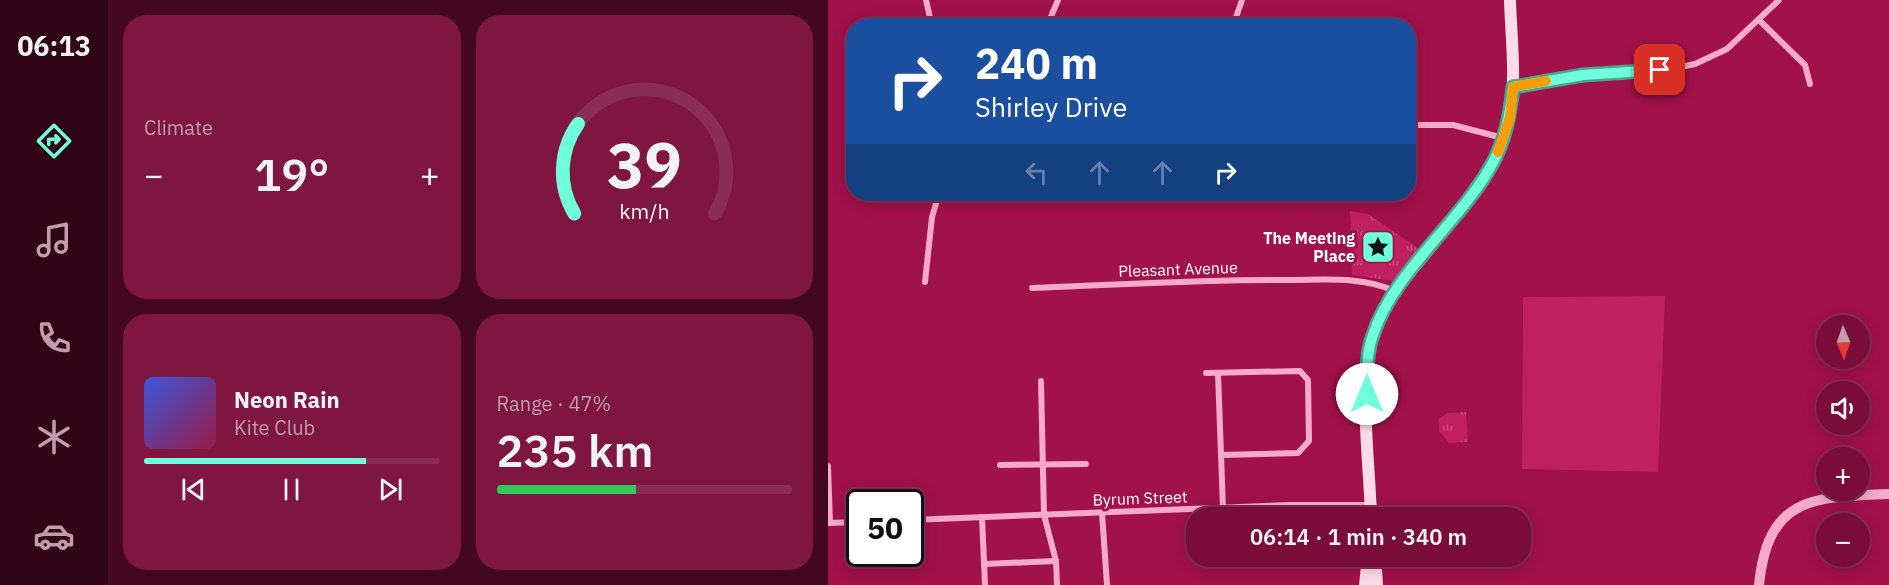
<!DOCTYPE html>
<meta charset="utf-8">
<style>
body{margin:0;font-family:"IBM Plex Sans",sans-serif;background:#7e1640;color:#f1f3f6;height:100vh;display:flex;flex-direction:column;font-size:22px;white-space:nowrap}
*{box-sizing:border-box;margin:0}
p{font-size:20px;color:#c39cae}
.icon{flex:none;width:33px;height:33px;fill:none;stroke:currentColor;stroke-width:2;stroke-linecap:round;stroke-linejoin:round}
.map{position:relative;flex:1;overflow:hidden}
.side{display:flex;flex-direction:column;gap:15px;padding:15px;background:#43071f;width:720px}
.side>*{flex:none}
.hud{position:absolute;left:18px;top:18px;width:570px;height:183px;border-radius:24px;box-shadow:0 3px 15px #0003,0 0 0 2px #8a2d53;background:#1a4fa0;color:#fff;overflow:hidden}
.needle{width:39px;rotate:178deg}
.tools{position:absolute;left:988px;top:315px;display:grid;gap:12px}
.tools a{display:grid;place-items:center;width:54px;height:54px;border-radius:50%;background:#790d38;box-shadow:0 3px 15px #0003,0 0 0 2px #8a2d53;font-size:30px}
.speed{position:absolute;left:18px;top:489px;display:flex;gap:12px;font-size:30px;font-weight:700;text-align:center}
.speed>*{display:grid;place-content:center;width:78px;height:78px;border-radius:50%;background:#790d38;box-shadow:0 3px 15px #0003,0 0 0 2px #8a2d53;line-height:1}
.speed .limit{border:3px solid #111;border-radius:9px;background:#fff;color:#111}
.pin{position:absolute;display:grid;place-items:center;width:51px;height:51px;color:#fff;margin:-26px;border-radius:12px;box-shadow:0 3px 9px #0006}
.me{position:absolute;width:66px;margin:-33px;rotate:0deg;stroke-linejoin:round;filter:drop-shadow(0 0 4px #0008)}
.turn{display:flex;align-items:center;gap:21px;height:126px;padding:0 30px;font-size:27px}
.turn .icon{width:78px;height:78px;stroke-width:2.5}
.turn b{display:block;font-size:42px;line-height:51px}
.lanes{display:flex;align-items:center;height:57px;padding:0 30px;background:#0003;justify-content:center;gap:30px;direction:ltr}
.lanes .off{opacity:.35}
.big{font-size:45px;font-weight:600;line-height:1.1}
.side .widget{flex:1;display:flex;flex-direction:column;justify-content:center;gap:9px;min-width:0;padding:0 21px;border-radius:24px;background:#7e1640}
.side .dial{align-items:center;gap:0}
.dial svg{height:156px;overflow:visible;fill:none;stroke:#8a2d53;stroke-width:7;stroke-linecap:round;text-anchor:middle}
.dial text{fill:#f1f3f6;stroke:none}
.song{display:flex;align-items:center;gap:18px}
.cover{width:72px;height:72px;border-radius:9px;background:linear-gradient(135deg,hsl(230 70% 55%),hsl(340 70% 35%))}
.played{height:6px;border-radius:3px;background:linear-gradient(90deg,#6fffdc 75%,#8a2d53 75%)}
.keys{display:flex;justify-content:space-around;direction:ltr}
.heat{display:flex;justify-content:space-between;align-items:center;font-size:33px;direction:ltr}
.charge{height:9px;border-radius:4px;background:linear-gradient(90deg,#34c759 47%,#8a2d53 0)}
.side .tiles{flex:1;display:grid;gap:15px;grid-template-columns:repeat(2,1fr)}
.trip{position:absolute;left:358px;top:507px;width:345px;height:60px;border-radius:24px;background:#790d38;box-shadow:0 3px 15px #0003,0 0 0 2px #8a2d53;font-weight:600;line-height:60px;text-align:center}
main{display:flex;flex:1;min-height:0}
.tab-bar{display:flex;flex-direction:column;width:108px;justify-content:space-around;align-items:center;background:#300516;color:#c39cae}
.tab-bar .icon{width:42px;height:42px}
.tab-bar .active{color:#6fffdc}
.tab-bar b{font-size:27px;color:#f1f3f6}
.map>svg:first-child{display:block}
.grass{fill:url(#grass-tufts)}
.pitch{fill:#bf2061}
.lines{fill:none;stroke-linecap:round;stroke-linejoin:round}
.minor{stroke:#f5aac9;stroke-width:6}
.tertiary{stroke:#f5aac9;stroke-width:10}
.secondary{stroke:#fedbe8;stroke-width:12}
.route-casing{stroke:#48a68f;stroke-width:15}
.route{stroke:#6fffdc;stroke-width:10}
.slow{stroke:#f59e0b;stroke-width:10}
.labels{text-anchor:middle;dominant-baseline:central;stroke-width:6;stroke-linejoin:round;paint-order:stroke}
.poi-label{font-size:16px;font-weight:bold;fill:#fff;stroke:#a1114a;text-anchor:end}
.street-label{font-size:16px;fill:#fff;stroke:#a1114a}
</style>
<main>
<nav class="tab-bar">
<b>06:13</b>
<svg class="icon active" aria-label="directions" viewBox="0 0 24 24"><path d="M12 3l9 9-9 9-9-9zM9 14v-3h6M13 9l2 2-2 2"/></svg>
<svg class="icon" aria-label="music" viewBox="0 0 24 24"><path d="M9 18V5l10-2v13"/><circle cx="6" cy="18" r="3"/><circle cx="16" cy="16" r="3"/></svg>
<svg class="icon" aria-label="phone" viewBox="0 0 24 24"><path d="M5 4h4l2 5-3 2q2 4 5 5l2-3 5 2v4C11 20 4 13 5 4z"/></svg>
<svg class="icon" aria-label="climate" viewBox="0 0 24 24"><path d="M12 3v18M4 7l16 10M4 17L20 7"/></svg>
<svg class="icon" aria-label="car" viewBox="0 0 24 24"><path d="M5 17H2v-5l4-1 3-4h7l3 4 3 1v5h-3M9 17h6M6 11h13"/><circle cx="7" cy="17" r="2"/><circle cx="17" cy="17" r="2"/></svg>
</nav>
<section class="side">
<div class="tiles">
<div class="widget"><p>Climate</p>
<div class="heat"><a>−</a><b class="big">19°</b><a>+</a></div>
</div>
<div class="widget dial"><svg viewBox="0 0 100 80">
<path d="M14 69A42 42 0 1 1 86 69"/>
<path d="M14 69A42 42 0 0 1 16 23" stroke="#6fffdc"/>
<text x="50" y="56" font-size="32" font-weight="700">39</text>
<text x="50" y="72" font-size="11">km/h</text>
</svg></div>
<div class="widget">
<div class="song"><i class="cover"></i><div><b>Neon Rain</b><p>Kite Club</p></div></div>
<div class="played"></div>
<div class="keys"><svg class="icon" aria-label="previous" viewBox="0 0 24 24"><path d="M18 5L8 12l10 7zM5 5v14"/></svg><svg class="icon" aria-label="pause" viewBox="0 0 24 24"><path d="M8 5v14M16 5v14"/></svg><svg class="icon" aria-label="next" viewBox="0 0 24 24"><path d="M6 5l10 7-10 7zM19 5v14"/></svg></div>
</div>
<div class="widget"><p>Range · 47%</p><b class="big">235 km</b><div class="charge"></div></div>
</div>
</section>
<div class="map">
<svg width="1061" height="585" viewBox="0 0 1061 585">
<defs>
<pattern id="grass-tufts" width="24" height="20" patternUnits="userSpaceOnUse" patternTransform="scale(1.5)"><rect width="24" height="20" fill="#bf2061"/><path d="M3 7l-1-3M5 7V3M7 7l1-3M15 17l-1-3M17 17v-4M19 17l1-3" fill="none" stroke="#cc4d81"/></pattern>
</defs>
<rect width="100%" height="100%" fill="#a1114a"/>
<!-- grass -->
<g class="grass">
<polygon points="522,211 540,214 591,249 566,281 524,275"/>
<polygon points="638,412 640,442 621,443 611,431 611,419 619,413"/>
</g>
<!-- pitch -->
<polygon class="pitch" points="837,296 830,472 694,469 695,297"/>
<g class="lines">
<!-- minor -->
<g class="minor">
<polyline points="98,0 104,26"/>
<polyline points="931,20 977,65 982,84"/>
<polyline points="219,26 230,0"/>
<polyline points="405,26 414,0"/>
<polyline points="685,87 755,75 833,71 867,64 899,49 951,0"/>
<polyline points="580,125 625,125 675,138"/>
<polyline points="97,282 104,217 111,194"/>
<path d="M204,288C289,285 374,279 460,280C497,280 532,276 567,291"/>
<polyline points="378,373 472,371 480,380 481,441 470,453 393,455"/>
<polyline points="390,373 395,509"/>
<polyline points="213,381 216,515 228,561 229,585"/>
<polyline points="172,465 258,464"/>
<polyline points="0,466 2,523"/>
<polyline points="274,513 279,585"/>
<polyline points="154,517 157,585"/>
<polyline points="82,520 461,505 542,505"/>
<polyline points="0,523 32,522"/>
<polyline points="156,564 228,561"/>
</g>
<!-- tertiary -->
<path class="tertiary" d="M931,585C940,496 985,497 1061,494"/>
<!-- secondary -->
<g class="secondary">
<path d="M543,518C542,467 530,382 544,336C554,303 580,275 601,249C633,209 671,170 681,118C689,80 683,38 682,0"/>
<polyline points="547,556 549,585"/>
<polyline points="537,585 540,556"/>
</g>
</g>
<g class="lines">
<defs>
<path id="route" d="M539,394C539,374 538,354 545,335C565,273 631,223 663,166C677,142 682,115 685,87L755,75L832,70"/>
</defs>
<!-- route casing -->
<use href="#route" class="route-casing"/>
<!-- route -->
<use href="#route" class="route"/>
<!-- slow -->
<polyline class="slow" points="670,152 682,118 685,87 718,81"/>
</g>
<!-- icons -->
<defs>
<symbol id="sight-square" viewBox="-11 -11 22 22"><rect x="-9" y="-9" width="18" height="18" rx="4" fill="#6fffdc" stroke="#a1114a"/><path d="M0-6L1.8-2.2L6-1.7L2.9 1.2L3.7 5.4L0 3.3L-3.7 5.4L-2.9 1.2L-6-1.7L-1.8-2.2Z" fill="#111"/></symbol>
</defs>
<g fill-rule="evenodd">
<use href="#sight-square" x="531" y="228" width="38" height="38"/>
</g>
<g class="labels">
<!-- poi labels -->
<g class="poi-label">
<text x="527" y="238">The Meeting<tspan x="527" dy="18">Place</tspan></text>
</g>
<!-- street labels -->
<g class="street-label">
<text transform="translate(350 269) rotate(-2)">Pleasant Avenue</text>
<text transform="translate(312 498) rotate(-2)">Byrum Street</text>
</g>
</g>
</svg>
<div class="tools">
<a><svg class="needle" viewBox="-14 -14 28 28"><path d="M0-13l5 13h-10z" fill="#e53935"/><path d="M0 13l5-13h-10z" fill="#c39cae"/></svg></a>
<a><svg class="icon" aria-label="sound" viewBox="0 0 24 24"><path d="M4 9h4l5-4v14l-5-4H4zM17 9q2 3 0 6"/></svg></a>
<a>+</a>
<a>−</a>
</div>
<div class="speed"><div class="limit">50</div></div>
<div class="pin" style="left:832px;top:70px;background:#d93025"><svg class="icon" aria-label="arrive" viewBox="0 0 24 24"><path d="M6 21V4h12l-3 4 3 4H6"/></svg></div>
<svg class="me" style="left:539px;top:394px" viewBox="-20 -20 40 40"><circle r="19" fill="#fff"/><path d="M0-13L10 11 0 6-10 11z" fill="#6fffdc"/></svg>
<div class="trip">06:14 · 1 min · 340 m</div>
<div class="hud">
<div class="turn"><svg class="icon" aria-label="right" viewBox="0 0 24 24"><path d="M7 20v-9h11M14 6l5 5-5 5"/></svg><div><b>240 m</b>Shirley Drive</div></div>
<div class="lanes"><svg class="icon off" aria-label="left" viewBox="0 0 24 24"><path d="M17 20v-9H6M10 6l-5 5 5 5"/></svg><svg class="icon off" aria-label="ahead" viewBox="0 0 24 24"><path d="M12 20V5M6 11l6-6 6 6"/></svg><svg class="icon off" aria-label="ahead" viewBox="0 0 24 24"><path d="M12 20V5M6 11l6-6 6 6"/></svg><svg class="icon" aria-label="right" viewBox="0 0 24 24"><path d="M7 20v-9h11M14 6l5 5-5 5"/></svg></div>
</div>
</div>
</main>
